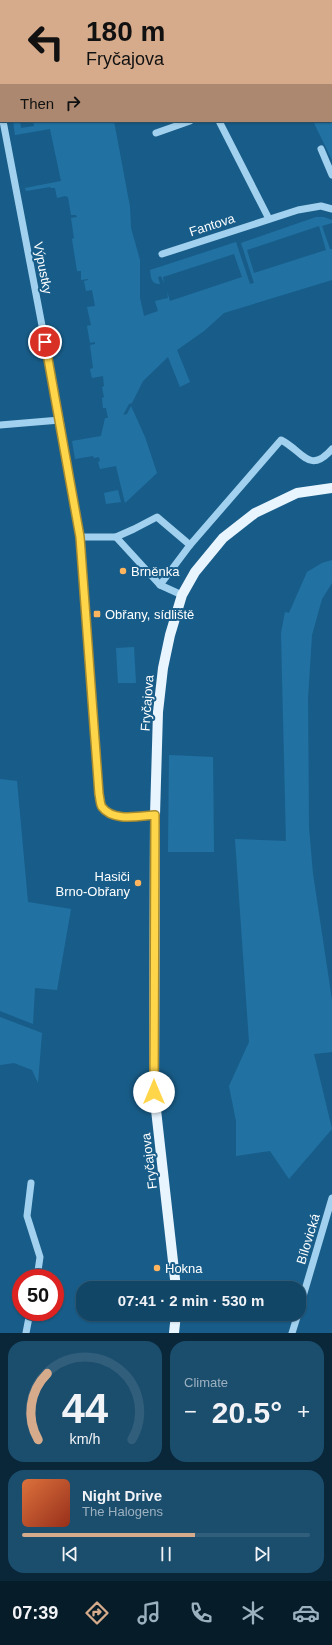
<!DOCTYPE html>
<meta charset="utf-8">
<style>
body{margin:0;font-family:Arial,sans-serif;background:#1b4d6d;color:#f1f3f6;height:100vh;display:flex;flex-direction:column;font-size:15px;white-space:nowrap}
*{box-sizing:border-box;margin:0}
p{font-size:13px;color:#9cb1c0}
.icon{flex:none;width:22px;height:22px;fill:none;stroke:currentColor;stroke-width:2;stroke-linecap:round;stroke-linejoin:round}
.map{position:relative;height:1333px;overflow:hidden}
.sheet{display:flex;flex-direction:column;gap:8px;padding:8px;background:#0a2639;flex:1}
.sheet>*{flex:none}
.banner{position:absolute;left:0px;top:0px;width:332px;height:122px;box-shadow:0 1px 3px #0004,0 0 0 1px #315e7b;background:#d6ab8b;color:#111;overflow:hidden}
.speed{position:absolute;left:12px;top:1269px;display:flex;gap:8px;font-size:20px;font-weight:700;text-align:center}
.speed>*{display:grid;place-content:center;width:52px;height:52px;border-radius:50%;background:#124667;box-shadow:0 1px 3px #0004,0 0 0 1px #315e7b;line-height:1}
.speed .limit{border:6px solid #d22;background:#fff;color:#111}
.pin{position:absolute;display:grid;place-items:center;width:34px;height:34px;color:#fff;margin:-17px;border:2px solid #fff;border-radius:50%;box-shadow:0 1px 4px #0007}
.me{position:absolute;width:44px;margin:-22px;rotate:0deg;stroke-linejoin:round;filter:drop-shadow(0 0 3px #0008)}
.turn{display:flex;align-items:center;gap:14px;height:84px;padding:0 20px;font-size:18px}
.turn .icon{width:52px;height:52px;stroke-width:2.5}
.turn b{display:block;font-size:28px;line-height:34px}
.then{display:flex;align-items:center;height:38px;padding:0 20px;background:#0003;gap:8px;font-size:15px}
.big{font-size:30px;font-weight:700;line-height:1.1}
.sheet .tile{flex:1;display:flex;flex-direction:column;justify-content:center;gap:6px;min-width:0;padding:0 14px;border-radius:16px;background:#1b4d6d}
.sheet .dial{align-items:center;gap:0}
.dial svg{height:104px;overflow:visible;fill:none;stroke:#315e7b;stroke-width:7;stroke-linecap:round;text-anchor:middle}
.dial text{fill:#f1f3f6;stroke:none}
.song{display:flex;align-items:center;gap:12px}
.cover{width:48px;height:48px;border-radius:6px;background:linear-gradient(135deg,hsl(20 70% 55%),hsl(10 70% 35%))}
.played{height:4px;border-radius:2px;background:linear-gradient(90deg,#d6ab8b 60%,#315e7b 60%)}
.keys{display:flex;justify-content:space-around;direction:ltr}
.heat{display:flex;justify-content:space-between;align-items:center;font-size:22px;direction:ltr}
.sheet .tiles{flex:1;display:grid;gap:8px;grid-template-columns:1fr 1fr}
.tile:last-child{grid-column:span 2}
.trip{position:absolute;left:76px;top:1281px;width:230px;height:40px;border-radius:16px;background:#124667;box-shadow:0 1px 3px #0004,0 0 0 1px #315e7b;font-weight:700;line-height:40px;text-align:center}
.menu{display:flex;height:64px;justify-content:space-around;align-items:center;background:#071c29;color:#9cb1c0}
.menu .icon{width:28px;height:28px}
.menu .active{color:#d6ab8b}
.menu b{font-size:18px;color:#f1f3f6}
.map>svg:first-child{display:block}
.green{fill:#2172a3;fill-rule:evenodd}
.lines{fill:none;stroke-linecap:round;stroke-linejoin:round}
.minor{stroke:#a1d1ee;stroke-width:7}
.major{stroke:#e8f5ff;stroke-width:10}
.route-casing{stroke:#a68a30;stroke-width:10}
.route{stroke:#ffd54a;stroke-width:7}
.poi-dot{fill:#ffb45e;stroke:#185d89;stroke-width:1.5}
.labels{text-anchor:middle;dominant-baseline:central;stroke-width:4;stroke-linejoin:round;paint-order:stroke}
.street-label{font-size:13px;fill:#fff;stroke:#185d89}
.poi-label{font-size:13px;fill:#fff;stroke:#185d89;text-anchor:start}
</style>
<div class="map">
<svg width="332" height="1333" viewBox="0 0 332 1333">
<rect width="100%" height="100%" fill="#185d89"/>
<!-- green -->
<g class="green">
<polygon points="275,0 332,0 332,160 313,121 331,121 331,1"/>
<path d="M13,121H20L21,128L34,126L33,121H114L130,207L131,228L140,260V298L144,316L158,311L155,301L168,298L167,291L170,301L242,277L234,254L163,277L164,283L161,276L158,277L160,284C151,284 151,278 150,270L236,242L250,284L254,283L241,243L316,217H324L332,220V223L322,226L330,249H332V280L224,313L204,331L177,350L190,382L180,387L168,357L143,381L132,403L129,404L123,415L127,414L131,406L145,437L157,473L125,503L116,466L100,469L98,462L100,461L99,457L94,458L93,456L75,459L72,441L101,436L105,418H108L106,408H103L102,398L104,397L102,387L104,386L103,376L92,378L90,369L93,368L90,345L95,344V342L90,343L87,326L91,325L87,307L95,306L92,290L86,291L84,281L88,280V279L81,280V271H77L72,239L74,238L71,218L77,217L76,215H71L68,197L65,196L57,198L55,188H51L50,187L26,191L25,188L61,181L50,129L15,135ZM319,226L326,250L254,273L247,250Z"/>
<polygon points="118,490 121,502 106,504 104,493"/>
<polygon points="332,560 332,583 322,599 312,635 308,698 309,828 313,874 332,1000 332,1052 314,1054 332,1129 289,1179 270,1151 236,1156 236,1121 229,1086 249,1042 235,839 286,841 281,633 285,612 289,613 307,572 322,563"/>
<polygon points="134,647 136,683 118,683 116,648"/>
<polygon points="169,755 213,757 214,852 168,852"/>
<polygon points="0,779 17,781 28,902 71,909 57,990 35,988 33,1024 0,1011"/>
<polygon points="0,1017 42,1033 38,1083 32,1070 14,1063 0,1065"/>
</g>
<g class="lines">
<!-- minor -->
<g class="minor">
<polyline points="158,0 159,1"/>
<polyline points="0,105 1,109"/>
<polyline points="3,121 60,420 80,537 95,732 99,794 101,806 108,812 117,816 155,815"/>
<polyline points="219,121 269,219"/>
<polyline points="156,133 190,121"/>
<polyline points="321,149 332,175"/>
<polyline points="162,254 298,210 321,206 332,209"/>
<polyline points="0,425 60,420"/>
<polyline points="80,537 116,537 160,585 182,595"/>
<polyline points="116,537 134,529 157,517 190,545"/>
<path d="M160,585L190,545L281,440C303,451 309,475 332,449"/>
<polyline points="31,1183 27,1216 40,1257 37,1278"/>
<polyline points="299,1310 332,1198"/>
<polyline points="26,1333 30,1312"/>
<polyline points="292,1333 298,1314"/>
</g>
<!-- major -->
<g class="major">
<polyline points="176,1288 154,1092 155,815 158,712 163,668 170,635 182,595 195,572 223,538 255,513 297,493 332,488"/>
<polyline points="174,1333 176,1314"/>
</g>
</g>
<g class="lines">
<defs>
<path id="route" d="M45,342L80,537L99,794C100,798 100,804 102,807C113,822 139,816 155,815L154,1092"/>
</defs>
<!-- route casing -->
<use href="#route" class="route-casing"/>
<!-- route -->
<use href="#route" class="route"/>
</g>
<!-- markers -->
<g class="poi-dot">
<circle cx="123" cy="571" r="4"/>
<rect x="93" y="610" width="8" height="8" rx="2"/>
<circle cx="138" cy="883" r="4"/>
<circle cx="157" cy="1268" r="4"/>
</g>
<g class="labels">
<!-- street labels -->
<g class="street-label">
<text transform="translate(212 225) rotate(-18)">Fantova</text>
<text transform="translate(43 268) rotate(79)">Výpustky</text>
<text transform="translate(147 703) rotate(-86)">Fryčajova</text>
<text transform="translate(149 1161) rotate(-97)">Fryčajova</text>
<text transform="translate(308 1239) rotate(-73)">Bílovická</text>
</g>
<!-- poi labels -->
<g class="poi-label">
<text x="131" y="571">Brněnka</text>
<text x="105" y="614">Obřany, sídliště</text>
<text x="130" y="876" text-anchor="end">Hasiči<tspan x="130" dy="15">Brno-Obřany</tspan></text>
<text x="165" y="1268">Hokna</text>
</g>
</g>
</svg>
<div class="speed"><div class="limit">50</div></div>
<div class="pin" style="left:45px;top:342px;background:#d93025"><svg class="icon" aria-label="arrive" viewBox="0 0 24 24"><path d="M6 21V4h12l-3 4 3 4H6"/></svg></div>
<svg class="me" style="left:154px;top:1092px" viewBox="-20 -20 40 40"><circle r="19" fill="#fff"/><path d="M0-13L10 11 0 6-10 11z" fill="#ffd54a"/></svg>
<div class="trip">07:41 · 2 min · 530 m</div>
<div class="banner">
<div class="turn"><svg class="icon" aria-label="left" viewBox="0 0 24 24"><path d="M17 20v-9H6M10 6l-5 5 5 5"/></svg><div><b>180 m</b>Fryčajova</div></div>
<div class="then">Then<svg class="icon" aria-label="right" viewBox="0 0 24 24"><path d="M7 20v-9h11M14 6l5 5-5 5"/></svg></div>
</div>
</div>
<section class="sheet">
<div class="tiles">
<div class="tile dial"><svg viewBox="0 0 100 80">
<path d="M14 69A42 42 0 1 1 86 69"/>
<path d="M14 69A42 42 0 0 1 21 18" stroke="#d6ab8b"/>
<text x="50" y="56" font-size="32" font-weight="700">44</text>
<text x="50" y="72" font-size="11">km/h</text>
</svg></div>
<div class="tile"><p>Climate</p>
<div class="heat"><a>−</a><b class="big">20.5°</b><a>+</a></div>
</div>
<div class="tile">
<div class="song"><i class="cover"></i><div><b>Night Drive</b><p>The Halogens</p></div></div>
<div class="played"></div>
<div class="keys"><svg class="icon" aria-label="previous" viewBox="0 0 24 24"><path d="M18 5L8 12l10 7zM5 5v14"/></svg><svg class="icon" aria-label="pause" viewBox="0 0 24 24"><path d="M8 5v14M16 5v14"/></svg><svg class="icon" aria-label="next" viewBox="0 0 24 24"><path d="M6 5l10 7-10 7zM19 5v14"/></svg></div>
</div>
</div>
</section>
<nav class="menu">
<b>07:39</b>
<svg class="icon active" aria-label="directions" viewBox="0 0 24 24"><path d="M12 3l9 9-9 9-9-9zM9 14v-3h6M13 9l2 2-2 2"/></svg>
<svg class="icon" aria-label="music" viewBox="0 0 24 24"><path d="M9 18V5l10-2v13"/><circle cx="6" cy="18" r="3"/><circle cx="16" cy="16" r="3"/></svg>
<svg class="icon" aria-label="phone" viewBox="0 0 24 24"><path d="M5 4h4l2 5-3 2q2 4 5 5l2-3 5 2v4C11 20 4 13 5 4z"/></svg>
<svg class="icon" aria-label="climate" viewBox="0 0 24 24"><path d="M12 3v18M4 7l16 10M4 17L20 7"/></svg>
<svg class="icon" aria-label="car" viewBox="0 0 24 24"><path d="M5 17H2v-5l4-1 3-4h7l3 4 3 1v5h-3M9 17h6M6 11h13"/><circle cx="7" cy="17" r="2"/><circle cx="17" cy="17" r="2"/></svg>
</nav>
